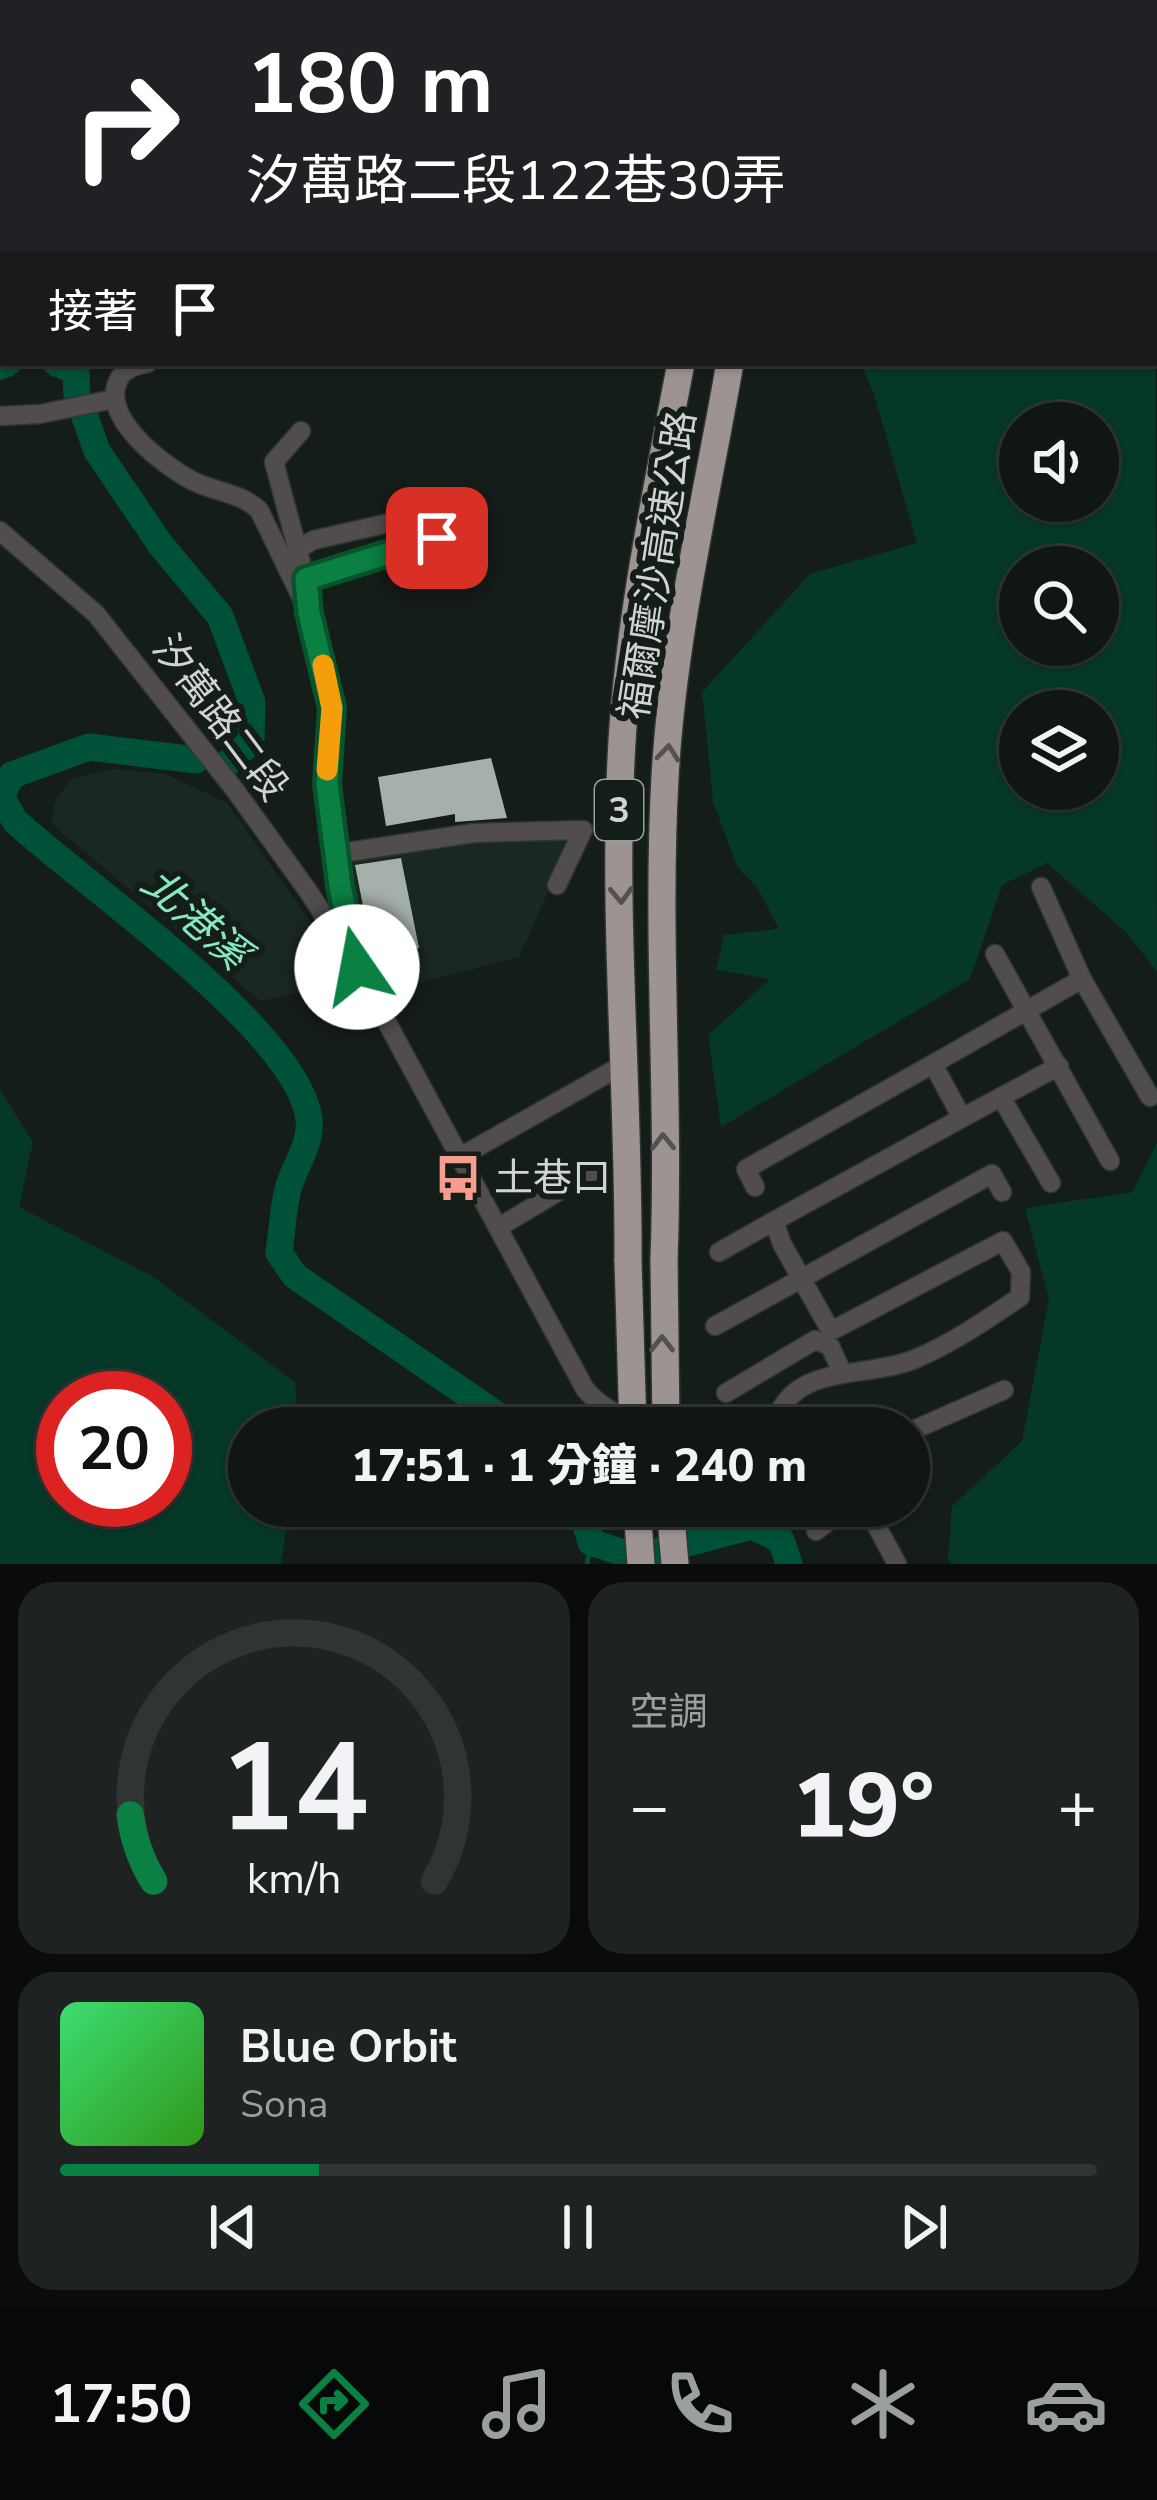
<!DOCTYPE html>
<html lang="zh-TW">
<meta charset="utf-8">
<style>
body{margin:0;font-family:"Nunito Sans","Noto Sans TC",sans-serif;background:#1e2321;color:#f1f3f6;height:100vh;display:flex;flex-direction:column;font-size:45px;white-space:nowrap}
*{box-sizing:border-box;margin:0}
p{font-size:39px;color:#9c9fa0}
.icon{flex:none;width:66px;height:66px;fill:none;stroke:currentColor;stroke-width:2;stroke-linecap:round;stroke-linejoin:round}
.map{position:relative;height:1564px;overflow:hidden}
.panel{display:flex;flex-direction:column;gap:18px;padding:18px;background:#090c0a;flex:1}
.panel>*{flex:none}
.guide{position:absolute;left:0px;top:0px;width:1158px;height:366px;box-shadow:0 3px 9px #0004,0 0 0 3px #303533;background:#202124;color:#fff;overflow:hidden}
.fabs{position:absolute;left:999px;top:402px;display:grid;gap:24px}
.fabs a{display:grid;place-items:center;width:120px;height:120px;border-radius:50%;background:#101613;box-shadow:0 3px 9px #0004,0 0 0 3px #303533;font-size:60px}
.speed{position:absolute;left:36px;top:1371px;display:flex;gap:24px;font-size:60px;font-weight:700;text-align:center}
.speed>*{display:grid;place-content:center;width:156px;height:156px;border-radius:50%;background:#101613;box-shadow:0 3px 9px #0004,0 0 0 3px #303533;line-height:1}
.speed .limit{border:18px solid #d22;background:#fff;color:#111}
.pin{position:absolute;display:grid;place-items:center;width:102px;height:102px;color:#fff;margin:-51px;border-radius:24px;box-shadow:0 6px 18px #0006}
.me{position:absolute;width:132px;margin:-66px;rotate:348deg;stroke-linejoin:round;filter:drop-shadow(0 0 9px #0008)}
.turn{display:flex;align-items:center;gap:42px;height:252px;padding:0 48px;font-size:54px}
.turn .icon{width:156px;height:156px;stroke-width:2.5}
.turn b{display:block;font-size:84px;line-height:102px}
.then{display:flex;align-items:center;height:114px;padding:0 48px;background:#0003;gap:24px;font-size:45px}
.big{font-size:90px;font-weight:800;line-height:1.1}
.panel .card{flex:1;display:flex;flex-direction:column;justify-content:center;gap:18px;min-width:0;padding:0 42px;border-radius:36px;background:#1e2321}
.panel .dial{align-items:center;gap:0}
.dial svg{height:312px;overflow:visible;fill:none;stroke:#303533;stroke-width:7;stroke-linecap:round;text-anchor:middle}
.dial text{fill:#f1f3f6;stroke:none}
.song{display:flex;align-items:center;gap:36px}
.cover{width:144px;height:144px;border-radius:18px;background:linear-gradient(135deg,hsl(140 70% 55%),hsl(110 70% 35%))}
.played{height:12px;border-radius:6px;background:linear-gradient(90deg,#0b8043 25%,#303533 25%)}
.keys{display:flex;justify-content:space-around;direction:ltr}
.heat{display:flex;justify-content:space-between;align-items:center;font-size:66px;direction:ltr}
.panel .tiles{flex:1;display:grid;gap:18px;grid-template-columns:1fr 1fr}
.card:last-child{grid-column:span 2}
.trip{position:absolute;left:228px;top:1407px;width:702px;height:120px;border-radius:60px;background:#101613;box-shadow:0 3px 9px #0004,0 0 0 3px #303533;font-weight:800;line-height:120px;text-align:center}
.menu{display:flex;height:192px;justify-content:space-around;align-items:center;background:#060908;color:#9c9fa0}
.menu .icon{width:84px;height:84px}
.menu .current{color:#0b8043}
.menu b{font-size:54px;color:#f1f3f6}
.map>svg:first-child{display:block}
.built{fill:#1a2822}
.green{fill:#053827;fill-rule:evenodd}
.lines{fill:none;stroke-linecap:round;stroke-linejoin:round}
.stream{stroke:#005139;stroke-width:4.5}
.river{stroke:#005139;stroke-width:27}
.building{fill:#a6b0ab}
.minor-casing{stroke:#2f3733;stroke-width:21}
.highway-casing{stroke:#2f3733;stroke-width:30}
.minor{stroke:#514d4c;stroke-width:18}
.highway{stroke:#9d9391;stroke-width:27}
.highway-bridge-casing{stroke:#2f3733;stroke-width:30;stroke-linecap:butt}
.highway-bridge{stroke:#9d9391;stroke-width:27}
.oneway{stroke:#52524f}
.route-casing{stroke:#07532c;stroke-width:30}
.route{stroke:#0b8043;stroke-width:21}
.slow{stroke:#f59e0b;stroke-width:21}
.labels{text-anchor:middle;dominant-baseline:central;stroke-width:12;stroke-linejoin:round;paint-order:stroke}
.shield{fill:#151d19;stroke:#989e9b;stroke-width:3}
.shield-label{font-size:36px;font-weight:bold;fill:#d0d5d3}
.street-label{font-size:39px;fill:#d0d5d3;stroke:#151d19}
.poi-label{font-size:39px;fill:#d0d5d3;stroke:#151d19;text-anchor:start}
.water-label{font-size:42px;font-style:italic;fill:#86e9c0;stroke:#151d19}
</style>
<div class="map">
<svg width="1157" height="1564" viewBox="0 0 1157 1564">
<rect width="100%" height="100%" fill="#151d19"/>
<!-- built -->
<g class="built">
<polygon points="114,769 165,774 227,803 352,981 260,1001 51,823 56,798 73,778"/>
<polygon points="574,834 519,957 378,994 340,857"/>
</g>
<!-- green -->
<g class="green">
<path d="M1155,178L1157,972L1127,933L1047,863L1002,885L970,979L721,1127L708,1035L770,979L716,970L724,935L779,929L758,889L737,866L713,802L702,692L810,574L917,543L873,391L860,363H1155ZM1098,423V501H1020V423ZM1098,567V645H1020V567ZM1098,711V789H1020V711Z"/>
<path d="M0,1090L33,1142L19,1207L152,1276L295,1382L298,1428H249V1506H296L287,1524L281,1564H0ZM165,1398V1500H63V1398Z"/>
<polygon points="1157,1142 1157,1564 951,1564 948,1559 952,1506 1022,1441 1049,1299 1025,1208 1132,1192"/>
</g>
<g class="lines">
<!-- stream -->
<g class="stream">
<polyline points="1002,3 1004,0"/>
<polyline points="587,1564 591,1542"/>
</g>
<!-- river -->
<g class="river">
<polyline points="1155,158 1157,159"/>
<polyline points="56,363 76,371 77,396"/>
<polyline points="0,366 8,363"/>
<polyline points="85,417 97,451 160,544 220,616 252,702 251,741 228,763"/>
<path d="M196,760L89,747L12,775L1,796L15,821C82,883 298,1031 309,1119C312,1143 294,1167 288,1189C283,1209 282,1232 279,1253L295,1276L516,1428"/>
<polyline points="580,1506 591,1542 635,1557 752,1526 781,1540 789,1564"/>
</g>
</g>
<!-- building -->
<g class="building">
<polygon points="491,758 507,818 455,822 455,814 386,826 378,777"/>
<polygon points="401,858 419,948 373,957 355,865"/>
</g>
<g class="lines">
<defs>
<g id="minor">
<polyline points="112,0 113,3"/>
<polyline points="883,0 904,3"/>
<polyline points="1156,0 1157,2"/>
<polyline points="726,3 727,2"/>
<polyline points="837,3 859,0"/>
<polyline points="924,3 930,0"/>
<polyline points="0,26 3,28"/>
<polyline points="0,125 3,123"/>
<polyline points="1155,134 1157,135"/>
<polyline points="0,313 3,314"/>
<path d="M148,363C135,366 124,368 118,381C101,418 163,465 191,480C213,492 240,492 259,510L309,613L319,645L332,708L327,784L335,854L354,956"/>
<polyline points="0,416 40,414 114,399"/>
<polyline points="301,431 274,462 310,596"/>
<path d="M0,531L96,614L235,790L308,891L357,967L585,1389C631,1442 685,1415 745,1428"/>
<polyline points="297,549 314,540 406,519"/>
<polyline points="306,579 437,538"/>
<polyline points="335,854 474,833 583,830 557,885"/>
<polyline points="1041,887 1082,979 1150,1097"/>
<polyline points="995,954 1110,1161"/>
<polyline points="1001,1097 1059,1066"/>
<polyline points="962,1118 1001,1097 1051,1183"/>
<polyline points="460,1157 612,1071"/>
<polyline points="755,1187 746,1169 933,1064"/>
<polyline points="499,1227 601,1166"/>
<polyline points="719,1252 774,1221"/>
<polyline points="715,1326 992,1174 1002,1192"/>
<polyline points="726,1393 815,1340 830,1346 842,1372"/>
<path d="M774,1428C789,1361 865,1380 915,1359C951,1344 988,1319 1020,1297L1021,1272L1003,1241L835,1329L828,1326L782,1244L774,1221L962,1118L933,1064L1082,979"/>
<polyline points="909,1432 1004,1390"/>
<polyline points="866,1506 897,1564"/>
<polyline points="816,1531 848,1506"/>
</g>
<g id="highway">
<polyline points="749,3 750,0"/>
<polyline points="808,3 810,0"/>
<path d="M664,1259C670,1099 656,938 665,777C673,637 706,500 730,363"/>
<path d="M628,1261C629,1094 613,926 621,760C627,626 656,494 681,363"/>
<polyline points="637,1506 641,1564"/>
<polyline points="670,1506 675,1564"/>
</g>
</defs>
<!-- minor casing -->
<use href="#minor" class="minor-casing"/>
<!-- highway casing -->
<use href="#highway" class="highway-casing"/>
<!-- minor -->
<use href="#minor" class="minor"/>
<!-- highway -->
<use href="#highway" class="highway"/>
<defs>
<g id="highway-bridge">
<polyline points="664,1259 666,1428"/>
<polyline points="628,1261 633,1428"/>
</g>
</defs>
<!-- highway-bridge casing -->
<use href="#highway-bridge" class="highway-bridge-casing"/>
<!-- highway-bridge -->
<use href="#highway-bridge" class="highway-bridge"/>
</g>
<!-- one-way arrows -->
<defs><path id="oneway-chevron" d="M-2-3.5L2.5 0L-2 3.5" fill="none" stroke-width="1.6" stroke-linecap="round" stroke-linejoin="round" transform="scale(3)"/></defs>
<g class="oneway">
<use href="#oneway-chevron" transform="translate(668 753) rotate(-84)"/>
<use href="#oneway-chevron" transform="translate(621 895) rotate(88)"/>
<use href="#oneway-chevron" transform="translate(663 1142) rotate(-91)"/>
<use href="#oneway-chevron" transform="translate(662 1344) rotate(-90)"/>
</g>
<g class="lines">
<defs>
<polyline id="route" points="357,967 340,886 327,784 332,708 309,613 306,579 437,538"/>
</defs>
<!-- route casing -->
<use href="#route" class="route-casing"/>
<!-- route -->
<use href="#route" class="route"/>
<!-- slow -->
<polyline class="slow" points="323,665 332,708 327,770"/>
</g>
<!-- icons -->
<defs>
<symbol id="bus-bare" viewBox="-9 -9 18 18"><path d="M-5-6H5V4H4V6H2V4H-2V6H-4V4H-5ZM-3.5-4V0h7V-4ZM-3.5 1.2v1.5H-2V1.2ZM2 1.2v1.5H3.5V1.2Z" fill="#f59d8f" stroke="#151d19" stroke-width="2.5" paint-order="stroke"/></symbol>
</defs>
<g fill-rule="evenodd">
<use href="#bus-bare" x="425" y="1145" width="66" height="66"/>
</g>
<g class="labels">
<!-- shield labels -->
<rect class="shield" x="595" y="780" width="48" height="60" rx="9"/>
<g class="shield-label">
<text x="619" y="810">3</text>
</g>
<!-- street labels -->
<g class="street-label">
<text transform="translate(658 565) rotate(-81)">福爾摩沙高速公路</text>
<text transform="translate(220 718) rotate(53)">汐萬路二段</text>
</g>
<!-- poi labels -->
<g class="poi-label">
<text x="494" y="1178">土巷口</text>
</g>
<!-- water labels -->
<g class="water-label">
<text transform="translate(195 919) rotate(42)">北港溪</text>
</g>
</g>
</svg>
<div class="fabs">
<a><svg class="icon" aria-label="sound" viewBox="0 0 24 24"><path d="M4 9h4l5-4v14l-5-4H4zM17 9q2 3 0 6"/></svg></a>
<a><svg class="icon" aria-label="search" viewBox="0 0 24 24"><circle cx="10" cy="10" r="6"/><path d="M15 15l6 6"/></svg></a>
<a><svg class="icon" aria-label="layers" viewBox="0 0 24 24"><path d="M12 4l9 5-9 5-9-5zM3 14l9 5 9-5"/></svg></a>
</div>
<div class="speed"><div class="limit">20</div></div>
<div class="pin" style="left:437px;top:538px;background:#d93025"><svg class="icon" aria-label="arrive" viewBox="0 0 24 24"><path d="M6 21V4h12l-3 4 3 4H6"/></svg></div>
<svg class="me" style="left:357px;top:967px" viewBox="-20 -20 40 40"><circle r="19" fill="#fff"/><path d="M0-13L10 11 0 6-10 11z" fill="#0b8043"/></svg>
<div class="trip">17:51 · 1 分鐘 · 240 m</div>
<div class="guide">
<div class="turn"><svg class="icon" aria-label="right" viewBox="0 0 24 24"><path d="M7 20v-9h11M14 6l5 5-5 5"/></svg><div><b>180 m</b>汐萬路二段122巷30弄</div></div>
<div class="then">接著<svg class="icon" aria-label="arrive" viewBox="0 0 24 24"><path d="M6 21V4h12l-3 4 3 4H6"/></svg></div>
</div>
</div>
<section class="panel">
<div class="tiles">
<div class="card dial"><svg viewBox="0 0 100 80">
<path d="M14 69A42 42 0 1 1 86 69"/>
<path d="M14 69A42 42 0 0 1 8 52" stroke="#0b8043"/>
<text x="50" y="56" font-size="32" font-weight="700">14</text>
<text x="50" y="72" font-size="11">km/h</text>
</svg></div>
<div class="card"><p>空調</p>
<div class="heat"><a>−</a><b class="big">19°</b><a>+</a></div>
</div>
<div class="card">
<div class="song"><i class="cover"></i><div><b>Blue Orbit</b><p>Sona</p></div></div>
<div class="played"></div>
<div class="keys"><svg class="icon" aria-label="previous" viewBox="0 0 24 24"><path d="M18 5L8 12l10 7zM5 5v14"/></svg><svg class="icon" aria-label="pause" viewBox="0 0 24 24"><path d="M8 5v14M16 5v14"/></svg><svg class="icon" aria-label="next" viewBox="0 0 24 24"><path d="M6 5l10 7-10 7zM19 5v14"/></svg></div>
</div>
</div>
</section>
<nav class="menu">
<b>17:50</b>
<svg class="icon current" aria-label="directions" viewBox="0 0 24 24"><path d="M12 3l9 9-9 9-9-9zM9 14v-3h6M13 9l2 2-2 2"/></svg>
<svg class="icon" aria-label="music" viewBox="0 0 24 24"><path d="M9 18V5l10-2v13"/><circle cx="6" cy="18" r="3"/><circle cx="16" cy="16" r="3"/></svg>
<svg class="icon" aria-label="phone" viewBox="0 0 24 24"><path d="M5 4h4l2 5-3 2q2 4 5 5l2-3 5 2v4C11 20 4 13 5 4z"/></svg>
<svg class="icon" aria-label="climate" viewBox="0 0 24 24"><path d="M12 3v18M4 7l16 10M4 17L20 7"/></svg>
<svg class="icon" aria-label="car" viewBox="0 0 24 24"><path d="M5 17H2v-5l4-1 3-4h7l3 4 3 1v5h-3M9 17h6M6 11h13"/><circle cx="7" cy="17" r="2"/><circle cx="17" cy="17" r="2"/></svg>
</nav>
